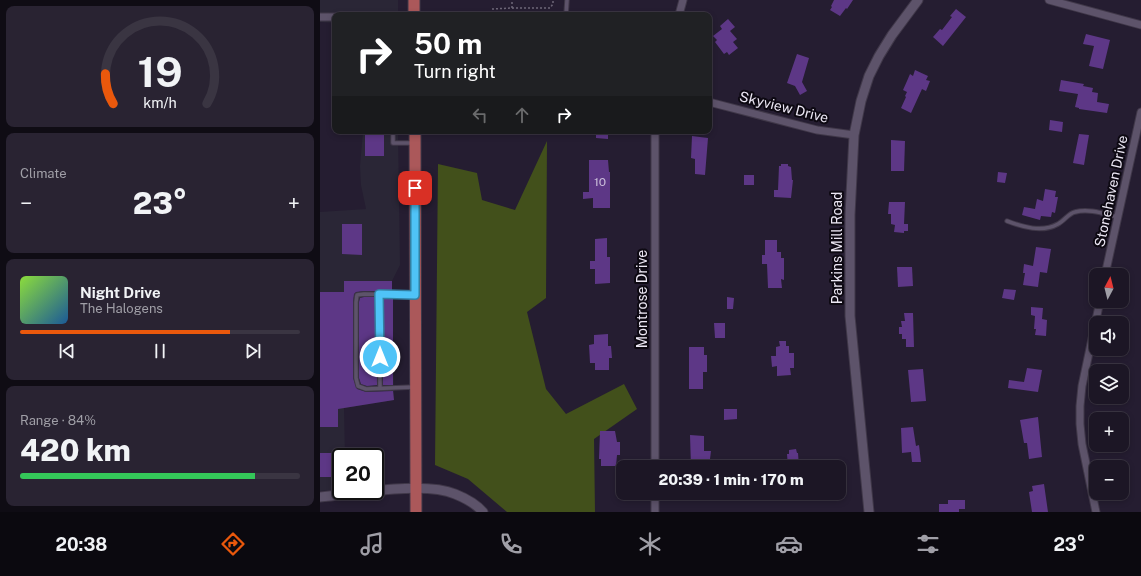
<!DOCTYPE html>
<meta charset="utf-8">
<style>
body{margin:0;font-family:"Public Sans",sans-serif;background:#292332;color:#f1f3f6;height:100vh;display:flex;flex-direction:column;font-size:15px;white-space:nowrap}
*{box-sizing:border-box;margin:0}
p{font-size:13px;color:#a09fa7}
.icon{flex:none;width:22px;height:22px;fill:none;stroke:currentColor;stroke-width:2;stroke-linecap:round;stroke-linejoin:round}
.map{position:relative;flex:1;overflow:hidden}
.sheet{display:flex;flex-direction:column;gap:6px;padding:6px;background:#0f0c14;width:320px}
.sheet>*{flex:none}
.banner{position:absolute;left:12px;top:12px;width:380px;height:122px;border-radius:8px;box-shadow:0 2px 6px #0003,0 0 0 1px #3a3542;background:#202124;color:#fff;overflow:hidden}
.needle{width:26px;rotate:7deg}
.buttons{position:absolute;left:769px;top:268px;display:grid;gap:8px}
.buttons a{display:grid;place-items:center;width:40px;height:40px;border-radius:8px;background:#1c1625;box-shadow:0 2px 6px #0003,0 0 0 1px #3a3542;font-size:20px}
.speed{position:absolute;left:12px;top:448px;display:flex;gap:8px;font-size:20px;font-weight:700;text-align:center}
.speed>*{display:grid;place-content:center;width:52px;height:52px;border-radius:50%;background:#1c1625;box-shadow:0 2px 6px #0003,0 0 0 1px #3a3542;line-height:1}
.speed .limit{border:2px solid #111;border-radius:6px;background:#fff;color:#111}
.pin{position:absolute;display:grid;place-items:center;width:34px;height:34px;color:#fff;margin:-17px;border-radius:8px;box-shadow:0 2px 6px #0006}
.me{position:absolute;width:44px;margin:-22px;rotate:0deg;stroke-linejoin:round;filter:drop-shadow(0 0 3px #0008)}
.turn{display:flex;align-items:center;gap:14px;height:84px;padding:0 16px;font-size:18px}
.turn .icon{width:52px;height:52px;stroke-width:2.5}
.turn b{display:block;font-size:28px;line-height:34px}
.lanes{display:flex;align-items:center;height:38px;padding:0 16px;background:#0003;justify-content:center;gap:20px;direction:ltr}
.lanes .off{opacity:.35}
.big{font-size:30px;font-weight:800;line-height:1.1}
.sheet .widget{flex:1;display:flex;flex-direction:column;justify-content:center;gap:6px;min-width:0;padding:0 14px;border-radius:8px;background:#292332}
.sheet .dial{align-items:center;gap:0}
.dial svg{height:104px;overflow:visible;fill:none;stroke:#3a3542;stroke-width:7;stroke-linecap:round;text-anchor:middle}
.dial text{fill:#f1f3f6;stroke:none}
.song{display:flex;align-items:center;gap:12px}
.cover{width:48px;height:48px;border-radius:6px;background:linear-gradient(135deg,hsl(90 70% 55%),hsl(210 70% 35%))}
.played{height:4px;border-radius:2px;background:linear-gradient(90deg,#ea580c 75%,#3a3542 75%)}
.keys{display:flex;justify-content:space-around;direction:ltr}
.heat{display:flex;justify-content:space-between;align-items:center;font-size:22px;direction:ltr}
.charge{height:6px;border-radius:3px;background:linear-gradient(90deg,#34c759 84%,#3a3542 0)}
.trip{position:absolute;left:296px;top:460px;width:230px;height:40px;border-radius:8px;background:#1c1625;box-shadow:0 2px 6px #0003,0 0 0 1px #3a3542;font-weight:800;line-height:40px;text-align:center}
.menu{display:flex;height:64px;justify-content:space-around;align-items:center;background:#0b090f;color:#a09fa7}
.menu .icon{width:28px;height:28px}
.menu .current{color:#ea580c}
.menu b{font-size:18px;color:#f1f3f6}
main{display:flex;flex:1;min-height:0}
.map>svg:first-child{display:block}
.commercial{fill:#2a2636}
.forest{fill:#42501b}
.building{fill:#5d3786}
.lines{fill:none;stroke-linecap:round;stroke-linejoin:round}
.service-casing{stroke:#403849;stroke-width:5.5}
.minor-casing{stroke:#403849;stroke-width:9}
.tertiary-casing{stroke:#403849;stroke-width:11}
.primary-casing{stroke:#403849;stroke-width:13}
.path{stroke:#6e6778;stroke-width:1.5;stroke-dasharray:2 2;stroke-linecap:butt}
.service{stroke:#5d536a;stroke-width:3.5}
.minor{stroke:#5d536a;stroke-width:7}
.tertiary{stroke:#5d536a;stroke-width:9}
.primary{stroke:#ab585a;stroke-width:11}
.route-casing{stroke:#337fa1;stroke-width:10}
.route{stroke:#4fc3f7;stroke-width:7}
.labels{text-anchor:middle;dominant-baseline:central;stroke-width:4;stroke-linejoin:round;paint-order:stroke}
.number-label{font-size:12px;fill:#c9bcd9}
.street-label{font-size:14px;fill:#ede8f5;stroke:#0d0912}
</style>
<main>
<section class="sheet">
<div class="widget dial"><svg viewBox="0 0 100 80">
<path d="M14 69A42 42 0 1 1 86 69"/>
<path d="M14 69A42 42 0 0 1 8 46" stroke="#ea580c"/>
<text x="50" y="56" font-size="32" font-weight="700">19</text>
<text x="50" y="72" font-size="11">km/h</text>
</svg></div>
<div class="widget"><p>Climate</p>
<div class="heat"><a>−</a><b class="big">23°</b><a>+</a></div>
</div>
<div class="widget">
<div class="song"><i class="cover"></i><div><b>Night Drive</b><p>The Halogens</p></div></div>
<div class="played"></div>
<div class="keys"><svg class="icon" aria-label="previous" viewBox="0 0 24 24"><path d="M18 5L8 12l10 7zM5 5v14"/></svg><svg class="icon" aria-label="pause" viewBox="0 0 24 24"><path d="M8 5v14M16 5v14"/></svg><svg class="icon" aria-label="next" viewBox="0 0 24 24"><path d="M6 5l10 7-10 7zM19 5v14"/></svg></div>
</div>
<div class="widget"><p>Range · 84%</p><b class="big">420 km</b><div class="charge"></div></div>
</section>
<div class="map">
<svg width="821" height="512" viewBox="0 0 821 512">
<rect width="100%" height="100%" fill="#251d31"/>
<!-- commercial -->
<g class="commercial">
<polygon points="0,0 78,0 78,15 15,15 15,23 0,22"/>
<polygon points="43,131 78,131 80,265 72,281 74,400 24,408 25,457 21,457 21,489 0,491 0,212 46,209 41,185 40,166"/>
</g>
<!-- forest -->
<polygon class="forest" points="227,141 226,298 207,312 226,389 246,414 304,384 317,409 274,439 275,512 187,512 148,479 115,465 118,164 157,173 162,200 195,210"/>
<!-- building -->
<g class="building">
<polygon points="514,0 533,0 527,9 526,8 520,16 510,10 512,7 511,6"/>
<polygon points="636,9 646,17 623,46 613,37 620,29 622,30 632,17 630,16"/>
<polygon points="408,19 415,27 410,31 417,39 413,42 418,48 409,55 407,52 404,54 395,42 397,40 393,36 402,29 400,26"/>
<polygon points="766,34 790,40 783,69 769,66 774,46 763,44"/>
<polygon points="477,54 489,58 482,82 487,91 480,95 475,86 467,83"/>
<polygon points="595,70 608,76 606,80 610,81 606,91 602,89 591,113 581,108 586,97 585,96 587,92 583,90 587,81 590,74 593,76"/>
<polygon points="741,80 764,84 763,86 773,88 772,92 778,93 777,102 789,104 787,113 759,109 759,108 755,107 758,94 739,91"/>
<polygon points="730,120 743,122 742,132 729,130"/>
<rect x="45" y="131" width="19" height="25"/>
<polygon points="276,131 288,131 288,139 276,138"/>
<polygon points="759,134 769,135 764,165 753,163"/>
<polygon points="372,136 388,138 385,175 375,174 375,159 371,158"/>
<polygon points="571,140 585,141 584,171 571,171"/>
<polygon points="269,160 288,160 289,172 290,172 290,208 273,208 273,198 263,199 263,192 269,192"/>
<polygon points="461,164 468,164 468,166 471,167 472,180 473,180 471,198 454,197 454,190 458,190 459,166 461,166"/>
<polygon points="678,172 687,173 685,183 677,182"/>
<rect x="424" y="175" width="10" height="10"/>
<polygon points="725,189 736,191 735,197 738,197 735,213 732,212 731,217 721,216 720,220 702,215 704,207 715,209 717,199 723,201"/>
<polygon points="569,202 585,202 584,224 588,224 588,231 584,231 584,233 574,232 575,225 571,224 571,214 568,214"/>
<polygon points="22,224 42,224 42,255 22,254"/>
<polygon points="287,238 287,257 290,257 290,283 275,284 275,269 270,269 270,261 275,261 275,239"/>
<polygon points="445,240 457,240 457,252 461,252 461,258 464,258 464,280 461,279 462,288 448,288 447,264 442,264 442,255 445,255"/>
<polygon points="716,247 731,249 727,273 720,272 718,287 703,285 705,273 703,273 704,264 713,266"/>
<polygon points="577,267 592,267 593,286 578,287"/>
<polygon points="24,281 72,281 72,291 44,291 36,292 34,294 33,302 33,378 37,389 46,392 73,391 74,400 18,409 18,427 0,427 0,292 24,292"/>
<polygon points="684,289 696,290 694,300 682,298"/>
<polygon points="44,297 56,297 57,385 47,386 41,384 39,378 39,302 40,298"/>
<polygon points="407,297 414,298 413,309 407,309"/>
<polygon points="62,298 73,298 73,385 63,385"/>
<polygon points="711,307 723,308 722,319 727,320 726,336 715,335 716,329 714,329 715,316 711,315"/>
<polygon points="584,313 593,313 594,347 586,347 586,339 582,339 582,334 579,334 579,327 582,327 581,321 585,321"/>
<polygon points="394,323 405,323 405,338 395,338"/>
<polygon points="288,334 288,346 291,346 292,358 289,358 289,370 275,370 275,363 270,363 269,345 274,344 274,335"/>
<polygon points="459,341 466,341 466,346 469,346 469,353 474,353 474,368 470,368 471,375 457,376 457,366 452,367 451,356 456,356 456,347 460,346"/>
<polygon points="369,347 384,347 384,355 387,355 387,372 383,372 383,389 369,389"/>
<polygon points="707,368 722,370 718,392 688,388 689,380 704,382"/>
<polygon points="603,369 606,401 591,402 588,370"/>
<polygon points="404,409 417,409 417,419 404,420"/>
<polygon points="718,417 722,457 709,459 707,443 704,443 700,420"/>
<polygon points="593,427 596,446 599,445 601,462 592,462 591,452 582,453 581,428"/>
<polygon points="280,431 295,431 297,442 300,442 300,455 297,455 296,466 281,466 281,459 279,459"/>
<polygon points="370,435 384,436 384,451 391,451 390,459 384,459 384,467 371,467"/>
<polygon points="476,449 477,453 478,453 479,467 468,467 467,454 469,454 469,450"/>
<rect x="0" y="453" width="17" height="24"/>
<polygon points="724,484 728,512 712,512 709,492 713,491 712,486"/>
<polygon points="628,500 645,500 645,509 639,509 639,512 619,512 619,504 628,504"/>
</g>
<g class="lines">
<defs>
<g id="service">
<polyline points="246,15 247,0"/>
<polyline points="73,131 73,143 92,143"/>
<path d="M687,221C703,227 722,233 738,224C744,221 749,213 755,212C769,208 785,214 798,217"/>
<polyline points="59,294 60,388"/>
<polyline points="93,295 44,294 37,295 36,302 36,378 38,386 46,389 94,387"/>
</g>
<g id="minor">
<polyline points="729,0 821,25"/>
<polyline points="359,15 363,0"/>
<polyline points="0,17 15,17"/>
<polyline points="389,102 497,130 534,135"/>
<polyline points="335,131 335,467"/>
<polyline points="785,275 821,112"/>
<polyline points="335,493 335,512"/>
<polyline points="776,512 762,444 760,424 760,406 762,386 780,301"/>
</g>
<g id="tertiary">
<path d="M0,497C35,494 104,481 135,494C145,498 156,504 163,512"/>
<polyline points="549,512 530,316 530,215 534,135 541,101 549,76 559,56 572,35 598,0"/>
</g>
<g id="primary">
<polyline points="94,0 94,15"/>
<polyline points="95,131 96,512"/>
</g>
</defs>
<!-- service casing -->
<use href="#service" class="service-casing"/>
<!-- minor casing -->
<use href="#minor" class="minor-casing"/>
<!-- tertiary casing -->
<use href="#tertiary" class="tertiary-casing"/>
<!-- primary casing -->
<use href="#primary" class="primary-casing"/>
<!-- path -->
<g class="path">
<polyline points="192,8 230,8 233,4 233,0"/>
<polyline points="172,9 192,8 192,0"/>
</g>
<!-- service -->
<use href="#service" class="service"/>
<!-- minor -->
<use href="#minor" class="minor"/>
<!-- tertiary -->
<use href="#tertiary" class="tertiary"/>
<!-- primary -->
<use href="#primary" class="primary"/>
</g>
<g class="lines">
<defs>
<polyline id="route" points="60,357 59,294 95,295 95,188"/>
</defs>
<!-- route casing -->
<use href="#route" class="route-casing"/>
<!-- route -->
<use href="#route" class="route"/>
</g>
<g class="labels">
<!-- number labels -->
<g class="number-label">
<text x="280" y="182">10</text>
</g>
<!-- street labels -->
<g class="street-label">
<text transform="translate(464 107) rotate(14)">Skyview Drive</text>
<text transform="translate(791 191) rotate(-78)">Stonehaven Drive</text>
<text transform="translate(517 248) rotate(-90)">Parkins Mill Road</text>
<text transform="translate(322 299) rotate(-90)">Montrose Drive</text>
</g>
</g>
</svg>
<div class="buttons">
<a><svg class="needle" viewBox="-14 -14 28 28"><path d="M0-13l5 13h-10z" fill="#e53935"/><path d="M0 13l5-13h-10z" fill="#a09fa7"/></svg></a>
<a><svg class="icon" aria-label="sound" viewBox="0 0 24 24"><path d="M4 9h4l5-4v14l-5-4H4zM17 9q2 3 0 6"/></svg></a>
<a><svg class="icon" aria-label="layers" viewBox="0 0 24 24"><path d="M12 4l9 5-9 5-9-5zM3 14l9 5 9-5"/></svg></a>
<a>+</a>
<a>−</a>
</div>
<div class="speed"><div class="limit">20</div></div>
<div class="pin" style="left:95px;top:188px;background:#d93025"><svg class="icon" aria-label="arrive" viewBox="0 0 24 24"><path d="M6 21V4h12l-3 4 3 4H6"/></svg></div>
<svg class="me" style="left:60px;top:357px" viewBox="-20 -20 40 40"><circle r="17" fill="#4fc3f7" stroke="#fff" stroke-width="3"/><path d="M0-11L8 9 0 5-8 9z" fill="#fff"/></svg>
<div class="trip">20:39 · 1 min · 170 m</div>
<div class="banner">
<div class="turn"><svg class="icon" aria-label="right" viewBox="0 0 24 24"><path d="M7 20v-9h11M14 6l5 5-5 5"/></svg><div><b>50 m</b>Turn right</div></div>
<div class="lanes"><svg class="icon off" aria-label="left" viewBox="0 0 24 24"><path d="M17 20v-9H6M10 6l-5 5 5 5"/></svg><svg class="icon off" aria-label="ahead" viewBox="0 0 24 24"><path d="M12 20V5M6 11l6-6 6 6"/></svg><svg class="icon" aria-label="right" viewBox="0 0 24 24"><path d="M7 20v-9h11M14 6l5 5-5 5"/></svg></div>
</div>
</div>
</main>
<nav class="menu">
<b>20:38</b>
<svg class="icon current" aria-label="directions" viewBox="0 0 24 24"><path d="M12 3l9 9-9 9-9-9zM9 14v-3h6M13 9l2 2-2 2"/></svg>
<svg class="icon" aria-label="music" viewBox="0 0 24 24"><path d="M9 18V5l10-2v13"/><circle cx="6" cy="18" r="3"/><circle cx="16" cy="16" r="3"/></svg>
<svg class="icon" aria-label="phone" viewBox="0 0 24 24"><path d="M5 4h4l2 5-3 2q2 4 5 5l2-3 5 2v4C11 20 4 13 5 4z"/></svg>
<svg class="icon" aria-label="climate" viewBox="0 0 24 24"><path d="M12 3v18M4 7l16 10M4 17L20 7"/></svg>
<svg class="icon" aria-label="car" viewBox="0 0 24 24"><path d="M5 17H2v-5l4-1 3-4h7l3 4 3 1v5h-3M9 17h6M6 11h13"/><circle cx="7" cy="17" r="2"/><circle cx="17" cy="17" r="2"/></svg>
<svg class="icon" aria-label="filters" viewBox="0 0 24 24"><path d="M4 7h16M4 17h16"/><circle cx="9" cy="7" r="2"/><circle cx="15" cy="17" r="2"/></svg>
<b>23°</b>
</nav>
